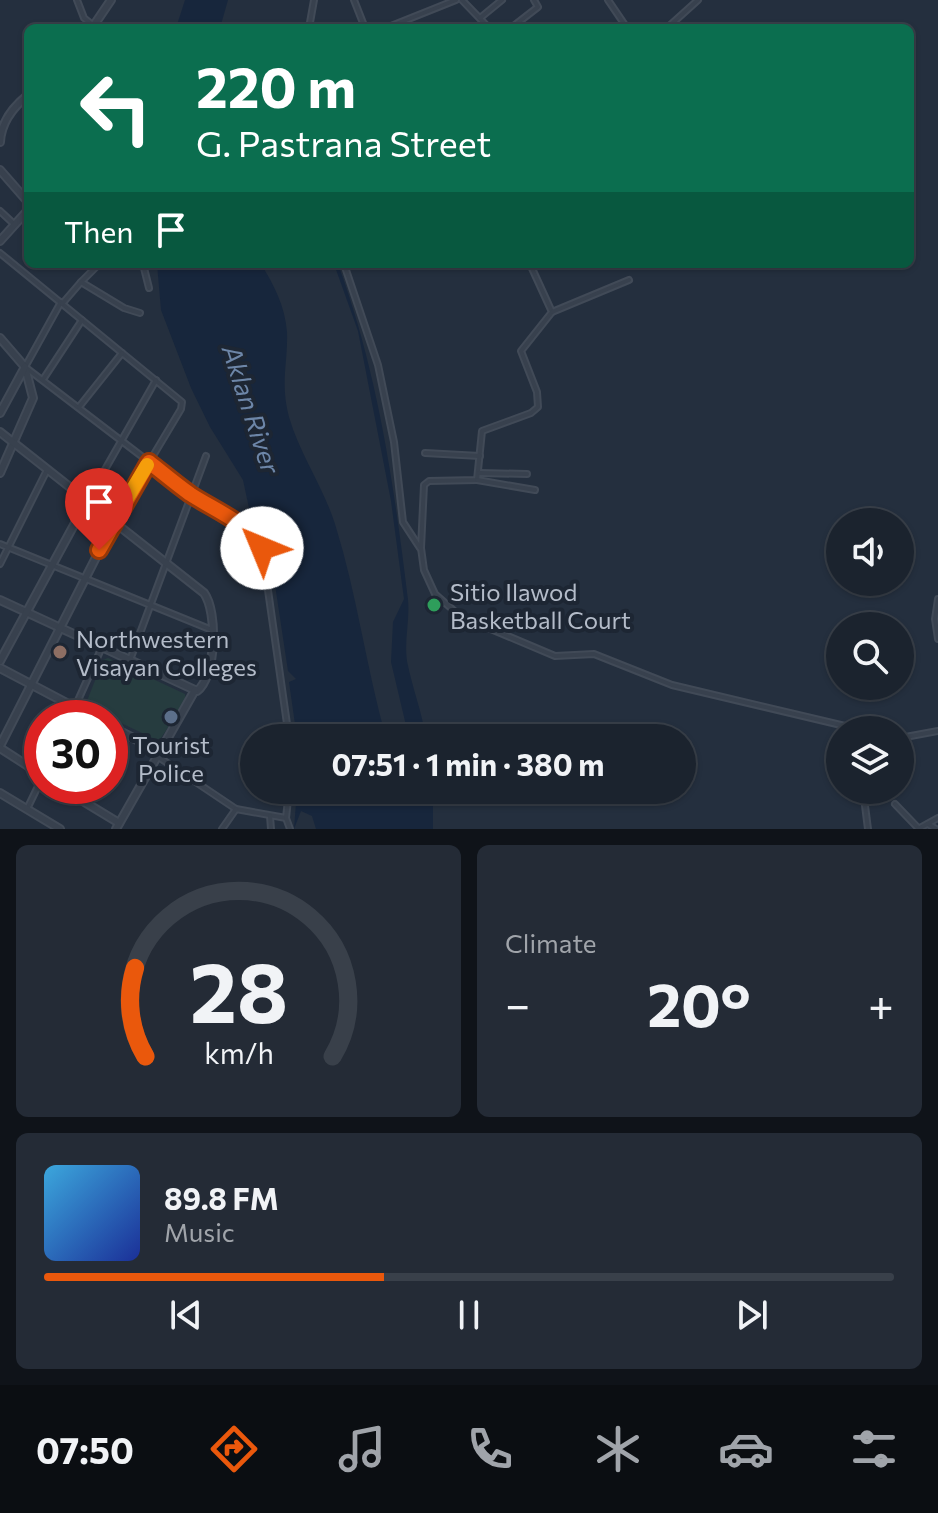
<!DOCTYPE html>
<meta charset="utf-8">
<style>
body{margin:0;font-family:Commissioner,sans-serif;background:#242b36;color:#f1f3f6;height:100vh;display:flex;flex-direction:column;font-size:30px;white-space:nowrap}
*{box-sizing:border-box;margin:0}
p{font-size:26px;color:#a0a4aa}
.icon{flex:none;width:44px;height:44px;fill:none;stroke:currentColor;stroke-width:2;stroke-linecap:round;stroke-linejoin:round}
.map{position:relative;height:829px;overflow:hidden}
.drawer{display:flex;flex-direction:column;gap:16px;padding:16px;background:#0f1319;flex:1}
.drawer>*{flex:none}
.top-card{position:absolute;left:24px;top:24px;width:890px;height:244px;border-radius:12px;box-shadow:0 2px 6px #0004,0 0 0 2px #39404a;background:#0b6e4f;color:#fff;overflow:hidden}
.buttons{position:absolute;left:826px;top:508px;display:grid;gap:16px}
.buttons a{display:grid;place-items:center;width:88px;height:88px;border-radius:50%;background:#1b232e;box-shadow:0 2px 6px #0004,0 0 0 2px #39404a;font-size:40px}
.speed{position:absolute;left:24px;top:700px;display:flex;gap:16px;font-size:40px;font-weight:700;text-align:center}
.speed>*{display:grid;place-content:center;width:104px;height:104px;border-radius:50%;background:#1b232e;box-shadow:0 2px 6px #0004,0 0 0 2px #39404a;line-height:1}
.speed .limit{border:12px solid #d22;background:#fff;color:#111}
.pin{position:absolute;display:grid;place-items:center;width:68px;height:68px;color:#fff;margin:-82px -34px;border-radius:50% 50% 50% 0;rotate:-45deg;box-shadow:0 0 8px #0007}
.pin .icon{rotate:45deg}
.me{position:absolute;width:88px;margin:-44px;rotate:315deg;stroke-linejoin:round;filter:drop-shadow(0 0 6px #0008)}
.turn{display:flex;align-items:center;gap:28px;height:168px;padding:0 40px;font-size:36px}
.turn .icon{width:104px;height:104px;stroke-width:2.5}
.turn b{display:block;font-size:56px;line-height:68px}
.then{display:flex;align-items:center;height:76px;padding:0 40px;background:#0003;gap:16px;font-size:30px}
.big{font-size:60px;font-weight:700;line-height:1.1}
.drawer .widget{flex:1;display:flex;flex-direction:column;justify-content:center;gap:12px;min-width:0;padding:0 28px;border-radius:12px;background:#242b36}
.drawer .dial{align-items:center;gap:0}
.dial svg{height:208px;overflow:visible;fill:none;stroke:#39404a;stroke-width:7;stroke-linecap:round;text-anchor:middle}
.dial text{fill:#f1f3f6;stroke:none}
.song{display:flex;align-items:center;gap:24px}
.cover{width:96px;height:96px;border-radius:12px;background:linear-gradient(135deg,hsl(200 70% 55%),hsl(230 70% 35%))}
.played{height:8px;border-radius:4px;background:linear-gradient(90deg,#ea580c 40%,#39404a 40%)}
.keys{display:flex;justify-content:space-around;direction:ltr}
.heat{display:flex;justify-content:space-between;align-items:center;font-size:44px;direction:ltr}
.drawer .tiles{flex:1;display:grid;gap:16px;grid-template-columns:1fr 1fr}
.widget:last-child{grid-column:span 2}
.trip{position:absolute;left:240px;top:724px;width:456px;height:80px;border-radius:40px;background:#1b232e;box-shadow:0 2px 6px #0004,0 0 0 2px #39404a;font-weight:700;line-height:80px;text-align:center}
.menu{display:flex;height:128px;justify-content:space-around;align-items:center;background:#0b0e12;color:#a0a4aa}
.menu .icon{width:56px;height:56px}
.menu .active{color:#ea580c}
.menu b{font-size:36px;color:#f1f3f6}
.map>svg:first-child{display:block}
.green{fill:#263c3f}
.water{fill:#17263c}
.lines{fill:none;stroke-linecap:round;stroke-linejoin:round}
.minor-casing{stroke:#414a57;stroke-width:8}
.tertiary-casing{stroke:#414a57;stroke-width:10}
.minor{stroke:#38414e;stroke-width:4}
.tertiary{stroke:#38414e;stroke-width:6}
.route-casing{stroke:#983908;stroke-width:20}
.route{stroke:#ea580c;stroke-width:14}
.slow{stroke:#f59e0b;stroke-width:14}
.leisure-dot{fill:#2e9e5b;stroke:#1d2633;stroke-width:3}
.education-dot{fill:#8d6e63;stroke:#1d2633;stroke-width:3}
.service-dot{fill:#5c6f8a;stroke:#1d2633;stroke-width:3}
.labels{text-anchor:middle;dominant-baseline:central;stroke-width:8;stroke-linejoin:round;paint-order:stroke}
.poi-label{font-size:24px;fill:#b4bcc9;stroke:#1d2633;text-anchor:start}
.water-label{font-size:26px;font-style:italic;fill:#6d86a8;stroke:#1d2633}
</style>
<div class="map">
<svg width="938" height="829" viewBox="0 0 938 829">
<rect width="100%" height="100%" fill="#242f3e"/>
<!-- green -->
<polygon class="green" points="108,658 185,694 186,700 159,741 85,706 103,660"/>
<!-- water -->
<g class="water">
<polygon points="185,0 228,0 220,28 176,28"/>
<path d="M157,264H261C274,285 285,306 287,332C288,364 280,382 289,417C300,455 323,486 335,524C357,594 366,667 386,738H297L289,682L296,679L288,671L269,545L252,522L243,480L210,427L191,388L161,310Z"/>
<path d="M334,264H338C378,373 394,485 408,600C410,620 404,640 407,661C412,687 422,712 426,738H409L391,662L393,622L404,599L391,501L358,331Z"/>
<polygon points="297,790 433,790 433,829 316,829 312,816 301,811 294,829"/>
</g>
<g class="lines">
<defs>
<g id="minor">
<polyline points="77,0 84,18 94,26"/>
<polyline points="354,0 365,28"/>
<polyline points="462,0 489,28"/>
<polyline points="608,0 627,28"/>
<polyline points="480,18 502,0"/>
<polyline points="309,28 314,0"/>
<polyline points="386,28 456,0"/>
<polyline points="511,28 538,7 534,0"/>
<polyline points="667,28 698,0"/>
<polyline points="0,211 14,224"/>
<polyline points="0,253 182,402 181,409 114,521"/>
<polyline points="143,264 149,288"/>
<polyline points="344,264 378,365 394,442 403,522 420,548"/>
<polyline points="530,264 552,312 521,351 537,392 538,407 531,413 482,431 477,480 429,481 424,485 421,548 424,570 435,594 460,616 555,656 594,654 672,685 862,730"/>
<polyline points="81,282 99,264"/>
<polyline points="61,302 25,367 191,494 252,534 262,548 289,738"/>
<polyline points="62,304 81,282 124,308 140,313"/>
<polyline points="552,312 629,280"/>
<polyline points="44,378 82,320"/>
<polyline points="79,407 122,353"/>
<polyline points="425,453 480,456"/>
<polyline points="479,473 527,474"/>
<polyline points="477,480 535,490"/>
<polyline points="87,501 156,380"/>
<polyline points="0,544 212,630"/>
<polyline points="0,564 47,470"/>
<polyline points="938,599 935,619 938,639"/>
<polyline points="130,660 206,456"/>
<polyline points="70,718 102,647"/>
<polyline points="900,738 938,731"/>
<polyline points="157,756 236,809 286,818"/>
<polyline points="289,790 286,818 290,829"/>
<polyline points="863,790 868,829"/>
<polyline points="895,804 919,829"/>
<polyline points="27,809 42,778"/>
<polyline points="270,816 271,829"/>
<polyline points="928,824 936,829"/>
<polyline points="222,829 236,809"/>
<polyline points="918,829 938,818"/>
</g>
<g id="tertiary">
<polyline points="92,28 111,0"/>
<path d="M0,142C1,122 13,107 28,95"/>
<polyline points="0,170 28,202"/>
<polyline points="0,241 28,210"/>
<polyline points="0,338 25,367 33,398 0,473"/>
<polyline points="0,413 25,367"/>
<path d="M0,432L204,593C218,612 216,677 197,691L0,600"/>
<polyline points="0,661 87,501"/>
<polyline points="0,668 95,718"/>
<polyline points="110,726 160,752"/>
<polyline points="0,746 114,522"/>
<polyline points="0,748 42,775"/>
<polyline points="58,786 119,823"/>
<polyline points="0,793 60,829"/>
<polyline points="116,829 195,690"/>
</g>
</defs>
<!-- minor casing -->
<use href="#minor" class="minor-casing"/>
<!-- tertiary casing -->
<use href="#tertiary" class="tertiary-casing"/>
<!-- minor -->
<use href="#minor" class="minor"/>
<!-- tertiary -->
<use href="#tertiary" class="tertiary"/>
</g>
<g class="lines">
<defs>
<path id="route" d="M99,550L149,462C163,473 176,484 190,494C216,511 245,521 262,548"/>
</defs>
<!-- route casing -->
<use href="#route" class="route-casing"/>
<!-- route -->
<use href="#route" class="route"/>
<!-- slow -->
<polyline class="slow" points="122,507 147,465"/>
</g>
<!-- markers -->
<circle class="leisure-dot" cx="434" cy="605" r="8"/>
<circle class="education-dot" cx="60" cy="652" r="8"/>
<circle class="service-dot" cx="171" cy="717" r="8"/>
<g class="labels">
<!-- poi labels -->
<g class="poi-label">
<text x="450" y="591">Sitio Ilawod<tspan x="450" dy="28">Basketball Court</tspan></text>
<text x="76" y="638">Northwestern<tspan x="76" dy="28">Visayan Colleges</tspan></text>
<text x="171" y="744" text-anchor="middle">Tourist<tspan x="171" dy="28">Police</tspan></text>
</g>
<!-- water labels -->
<g class="water-label">
<text transform="translate(252 409) rotate(72)">Aklan River</text>
</g>
</g>
</svg>
<div class="buttons">
<a><svg class="icon" aria-label="sound" viewBox="0 0 24 24"><path d="M4 9h4l5-4v14l-5-4H4zM17 9q2 3 0 6"/></svg></a>
<a><svg class="icon" aria-label="search" viewBox="0 0 24 24"><circle cx="10" cy="10" r="6"/><path d="M15 15l6 6"/></svg></a>
<a><svg class="icon" aria-label="layers" viewBox="0 0 24 24"><path d="M12 4l9 5-9 5-9-5zM3 14l9 5 9-5"/></svg></a>
</div>
<div class="speed"><div class="limit">30</div></div>
<div class="pin" style="left:99px;top:550px;background:#d93025"><svg class="icon" aria-label="arrive" viewBox="0 0 24 24"><path d="M6 21V4h12l-3 4 3 4H6"/></svg></div>
<svg class="me" style="left:262px;top:548px" viewBox="-20 -20 40 40"><circle r="19" fill="#fff"/><path d="M0-13L10 11 0 6-10 11z" fill="#ea580c"/></svg>
<div class="trip">07:51 · 1 min · 380 m</div>
<div class="top-card">
<div class="turn"><svg class="icon" aria-label="left" viewBox="0 0 24 24"><path d="M17 20v-9H6M10 6l-5 5 5 5"/></svg><div><b>220 m</b>G. Pastrana Street</div></div>
<div class="then">Then<svg class="icon" aria-label="arrive" viewBox="0 0 24 24"><path d="M6 21V4h12l-3 4 3 4H6"/></svg></div>
</div>
</div>
<section class="drawer">
<div class="tiles">
<div class="widget dial"><svg viewBox="0 0 100 80">
<path d="M14 69A42 42 0 1 1 86 69"/>
<path d="M14 69A42 42 0 0 1 10 35" stroke="#ea580c"/>
<text x="50" y="56" font-size="32" font-weight="700">28</text>
<text x="50" y="72" font-size="11">km/h</text>
</svg></div>
<div class="widget"><p>Climate</p>
<div class="heat"><a>−</a><b class="big">20°</b><a>+</a></div>
</div>
<div class="widget">
<div class="song"><i class="cover"></i><div><b>89.8 FM</b><p>Music</p></div></div>
<div class="played"></div>
<div class="keys"><svg class="icon" aria-label="previous" viewBox="0 0 24 24"><path d="M18 5L8 12l10 7zM5 5v14"/></svg><svg class="icon" aria-label="pause" viewBox="0 0 24 24"><path d="M8 5v14M16 5v14"/></svg><svg class="icon" aria-label="next" viewBox="0 0 24 24"><path d="M6 5l10 7-10 7zM19 5v14"/></svg></div>
</div>
</div>
</section>
<nav class="menu">
<b>07:50</b>
<svg class="icon active" aria-label="directions" viewBox="0 0 24 24"><path d="M12 3l9 9-9 9-9-9zM9 14v-3h6M13 9l2 2-2 2"/></svg>
<svg class="icon" aria-label="music" viewBox="0 0 24 24"><path d="M9 18V5l10-2v13"/><circle cx="6" cy="18" r="3"/><circle cx="16" cy="16" r="3"/></svg>
<svg class="icon" aria-label="phone" viewBox="0 0 24 24"><path d="M5 4h4l2 5-3 2q2 4 5 5l2-3 5 2v4C11 20 4 13 5 4z"/></svg>
<svg class="icon" aria-label="climate" viewBox="0 0 24 24"><path d="M12 3v18M4 7l16 10M4 17L20 7"/></svg>
<svg class="icon" aria-label="car" viewBox="0 0 24 24"><path d="M5 17H2v-5l4-1 3-4h7l3 4 3 1v5h-3M9 17h6M6 11h13"/><circle cx="7" cy="17" r="2"/><circle cx="17" cy="17" r="2"/></svg>
<svg class="icon" aria-label="filters" viewBox="0 0 24 24"><path d="M4 7h16M4 17h16"/><circle cx="9" cy="7" r="2"/><circle cx="15" cy="17" r="2"/></svg>
</nav>
